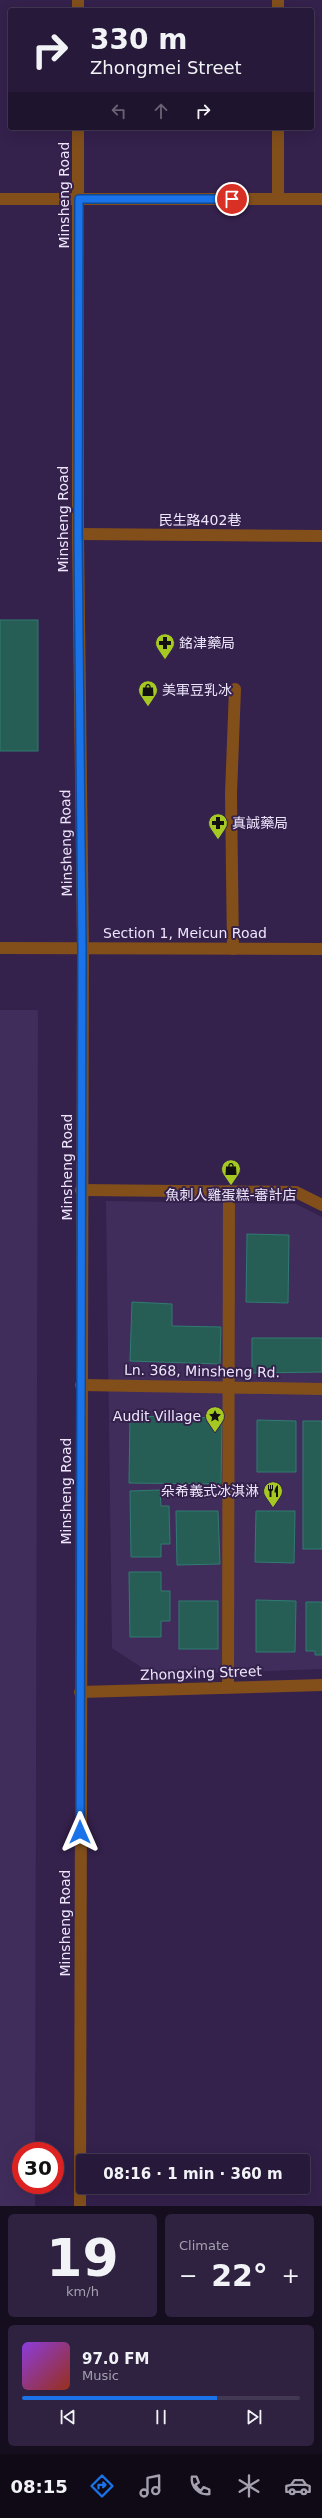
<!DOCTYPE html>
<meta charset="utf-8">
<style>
body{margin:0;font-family:"DejaVu Sans","Noto Sans TC",sans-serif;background:#2f2241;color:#f1f3f6;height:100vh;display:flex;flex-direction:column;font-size:15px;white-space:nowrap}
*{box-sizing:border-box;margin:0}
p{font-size:13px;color:#a4a0ae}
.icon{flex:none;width:22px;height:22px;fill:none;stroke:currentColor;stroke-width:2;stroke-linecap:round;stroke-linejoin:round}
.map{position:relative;height:2206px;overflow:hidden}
.details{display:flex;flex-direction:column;gap:8px;padding:8px;background:#150e1f;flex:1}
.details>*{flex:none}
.hud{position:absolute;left:8px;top:8px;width:306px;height:122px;border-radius:4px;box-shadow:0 4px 16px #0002,0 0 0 1px #433853;background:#271939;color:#f1f3f6;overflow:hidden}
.speed{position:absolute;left:12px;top:2142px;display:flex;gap:8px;font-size:20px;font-weight:700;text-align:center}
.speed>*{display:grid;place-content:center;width:52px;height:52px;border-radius:50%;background:#271939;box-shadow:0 4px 16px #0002,0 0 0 1px #433853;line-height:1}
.speed .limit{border:6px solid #d22;background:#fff;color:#111}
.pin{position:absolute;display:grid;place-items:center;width:34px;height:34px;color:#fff;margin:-17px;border:2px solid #fff;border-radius:50%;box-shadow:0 1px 4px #0007}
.me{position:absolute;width:44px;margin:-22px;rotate:0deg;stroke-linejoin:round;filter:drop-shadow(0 0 3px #0008)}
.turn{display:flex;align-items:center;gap:14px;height:84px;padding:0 16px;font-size:18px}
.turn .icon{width:52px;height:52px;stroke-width:2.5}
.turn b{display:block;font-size:28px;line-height:34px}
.lanes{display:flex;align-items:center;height:38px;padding:0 16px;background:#0003;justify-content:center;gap:20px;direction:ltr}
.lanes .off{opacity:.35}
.big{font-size:30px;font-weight:700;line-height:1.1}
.details .card{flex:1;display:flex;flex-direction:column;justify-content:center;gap:6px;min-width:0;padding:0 14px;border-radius:6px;background:#2f2241}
.details .dial{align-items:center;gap:0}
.dial b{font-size:52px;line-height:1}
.song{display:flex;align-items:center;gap:12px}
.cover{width:48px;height:48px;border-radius:6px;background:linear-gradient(135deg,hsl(270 70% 55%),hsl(10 70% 35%))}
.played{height:4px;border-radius:2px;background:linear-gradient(90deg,#1a73e8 70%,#433853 70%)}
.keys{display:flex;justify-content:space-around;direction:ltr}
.heat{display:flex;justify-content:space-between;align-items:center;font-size:22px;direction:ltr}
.details .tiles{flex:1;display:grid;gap:8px;grid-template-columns:1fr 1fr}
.card:last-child{grid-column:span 2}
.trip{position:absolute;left:76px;top:2154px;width:234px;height:40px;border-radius:4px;background:#271939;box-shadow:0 4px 16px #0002,0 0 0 1px #433853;font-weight:700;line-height:40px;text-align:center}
.menu{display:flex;height:64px;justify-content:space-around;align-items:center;background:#100a17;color:#a4a0ae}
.menu .icon{width:28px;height:28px}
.menu .active{color:#1a73e8}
.menu b{font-size:18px;color:#f1f3f6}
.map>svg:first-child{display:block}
.built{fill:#412d5c}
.building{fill:#265d55;stroke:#307c71}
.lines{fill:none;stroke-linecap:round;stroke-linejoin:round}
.minor{stroke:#824f1b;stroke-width:12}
.route-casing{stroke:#114b97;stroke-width:10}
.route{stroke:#1a73e8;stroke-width:7}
.labels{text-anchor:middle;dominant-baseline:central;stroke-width:4;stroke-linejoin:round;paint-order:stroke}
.street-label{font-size:14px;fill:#eee6fc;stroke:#34214c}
.poi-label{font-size:14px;fill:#eee6fc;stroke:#34214c;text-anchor:start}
</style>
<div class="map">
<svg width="322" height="2206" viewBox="0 0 322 2206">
<rect width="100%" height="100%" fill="#34214c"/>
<!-- built -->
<g class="built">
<polygon points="0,1010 38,1010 35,2151 21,2151 21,2185 35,2185 35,2206 0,2206"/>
<polygon points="106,1201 296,1204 322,1217 322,1669 153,1675 112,1648"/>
</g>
<!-- building -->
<g class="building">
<rect x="0" y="620" width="38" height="131"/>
<polygon points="247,1234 289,1235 288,1303 246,1302"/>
<polygon points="132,1302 172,1304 172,1326 221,1327 220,1364 130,1361"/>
<polygon points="252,1338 322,1338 322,1372 252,1373"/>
<polygon points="130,1416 222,1418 221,1484 129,1483"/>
<polygon points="257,1420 296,1421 296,1472 257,1472"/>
<rect x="303" y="1421" width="19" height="128"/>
<polygon points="160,1490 161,1506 169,1506 170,1544 161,1544 161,1557 131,1557 130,1491"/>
<polygon points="176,1511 218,1511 220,1564 177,1565"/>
<polygon points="256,1511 295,1511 294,1563 255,1562"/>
<polygon points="129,1572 161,1572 161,1591 170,1591 170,1621 161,1621 161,1637 130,1637"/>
<polygon points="256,1600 296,1601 295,1652 256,1652"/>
<rect x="179" y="1601" width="39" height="48"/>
<polygon points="306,1602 322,1602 322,1655 315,1655 315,1651 306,1651"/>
</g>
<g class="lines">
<!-- minor -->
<g class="minor">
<polyline points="78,0 78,10"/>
<polyline points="278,0 278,10"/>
<polyline points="78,128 78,534 83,948 80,2206"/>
<polyline points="278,128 278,199"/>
<polyline points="0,199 322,199"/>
<polyline points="78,534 322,536"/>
<polyline points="0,948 322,949"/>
<polyline points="233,949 231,794 235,689"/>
<polyline points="81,1190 296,1192 322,1205"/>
<polyline points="81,1385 322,1389"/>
<polyline points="228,1686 229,1191"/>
<polyline points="80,1692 322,1685"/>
</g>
</g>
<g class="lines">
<defs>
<polyline id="route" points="80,1832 82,948 78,534 79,199 232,199"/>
</defs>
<!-- route casing -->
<use href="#route" class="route-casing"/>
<!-- route -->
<use href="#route" class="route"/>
</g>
<!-- icons -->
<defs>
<symbol id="pharmacy-pin" viewBox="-11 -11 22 30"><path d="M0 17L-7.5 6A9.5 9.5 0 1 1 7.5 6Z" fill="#a5c823" stroke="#34214c"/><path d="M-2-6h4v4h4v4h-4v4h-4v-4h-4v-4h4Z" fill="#111"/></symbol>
<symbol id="shop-pin" viewBox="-11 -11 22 30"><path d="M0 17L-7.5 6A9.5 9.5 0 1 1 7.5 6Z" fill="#a5c823" stroke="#34214c"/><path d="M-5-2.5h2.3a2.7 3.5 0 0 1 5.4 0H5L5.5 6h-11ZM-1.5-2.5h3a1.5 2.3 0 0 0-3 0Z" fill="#111"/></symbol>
<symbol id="sight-pin" viewBox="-11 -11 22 30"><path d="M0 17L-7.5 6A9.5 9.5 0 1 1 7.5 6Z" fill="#a5c823" stroke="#34214c"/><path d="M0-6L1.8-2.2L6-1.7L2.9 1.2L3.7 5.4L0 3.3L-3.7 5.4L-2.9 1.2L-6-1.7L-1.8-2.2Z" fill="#111"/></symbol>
<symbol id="restaurant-pin" viewBox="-11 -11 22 30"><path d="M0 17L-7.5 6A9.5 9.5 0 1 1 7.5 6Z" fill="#a5c823" stroke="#34214c"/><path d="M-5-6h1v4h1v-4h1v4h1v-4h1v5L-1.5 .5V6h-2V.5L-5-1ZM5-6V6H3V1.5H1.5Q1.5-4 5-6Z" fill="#111"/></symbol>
</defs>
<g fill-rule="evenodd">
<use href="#pharmacy-pin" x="154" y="632" width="22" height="30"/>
<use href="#shop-pin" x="137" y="679" width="22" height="30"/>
<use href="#pharmacy-pin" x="207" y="812" width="22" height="30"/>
<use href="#shop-pin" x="220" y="1158" width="22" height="30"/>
<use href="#sight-pin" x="204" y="1405" width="22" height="30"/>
<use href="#restaurant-pin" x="262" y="1480" width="22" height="30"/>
</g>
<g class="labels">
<!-- street labels -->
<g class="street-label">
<text transform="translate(64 195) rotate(-90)">Minsheng Road</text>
<text transform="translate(63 519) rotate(-90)">Minsheng Road</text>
<text x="200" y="520">民生路402巷</text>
<text transform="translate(66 843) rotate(-91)">Minsheng Road</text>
<text x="185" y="933">Section 1, Meicun Road</text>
<text transform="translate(67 1167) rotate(-90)">Minsheng Road</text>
<text transform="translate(202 1371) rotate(1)">Ln. 368, Minsheng Rd.</text>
<text transform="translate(66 1491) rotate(-90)">Minsheng Road</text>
<text transform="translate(201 1673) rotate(-2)">Zhongxing Street</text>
<text transform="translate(65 1923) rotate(-90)">Minsheng Road</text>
</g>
<!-- poi labels -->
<g class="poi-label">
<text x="179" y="643">銘津藥局</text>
<text x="162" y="690">美軍豆乳冰</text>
<text x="232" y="823">真誠藥局</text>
<text x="231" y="1195" text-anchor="middle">魚刺人雞蛋糕-審計店</text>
<text x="201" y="1416" text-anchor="end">Audit Village</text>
<text x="259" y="1491" text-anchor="end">朵希義式冰淇淋</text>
</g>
</g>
</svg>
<div class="speed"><div class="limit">30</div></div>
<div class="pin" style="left:232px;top:199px;background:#d93025"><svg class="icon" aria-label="arrive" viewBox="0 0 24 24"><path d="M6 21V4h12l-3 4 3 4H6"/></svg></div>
<svg class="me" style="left:80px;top:1832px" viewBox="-20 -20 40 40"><path d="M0-17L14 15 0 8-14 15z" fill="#1a73e8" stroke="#fff" stroke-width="4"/></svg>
<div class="trip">08:16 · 1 min · 360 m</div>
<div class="hud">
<div class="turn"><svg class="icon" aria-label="right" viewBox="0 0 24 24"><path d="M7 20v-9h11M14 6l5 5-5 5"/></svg><div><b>330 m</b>Zhongmei Street</div></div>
<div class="lanes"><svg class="icon off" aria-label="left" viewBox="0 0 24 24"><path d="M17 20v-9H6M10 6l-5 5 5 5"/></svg><svg class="icon off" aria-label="ahead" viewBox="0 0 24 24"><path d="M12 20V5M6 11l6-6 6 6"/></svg><svg class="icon" aria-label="right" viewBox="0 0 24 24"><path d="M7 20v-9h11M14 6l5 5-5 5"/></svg></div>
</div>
</div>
<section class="details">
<div class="tiles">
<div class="card dial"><b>19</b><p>km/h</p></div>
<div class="card"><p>Climate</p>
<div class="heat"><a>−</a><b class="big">22°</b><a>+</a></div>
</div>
<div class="card">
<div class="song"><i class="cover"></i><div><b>97.0 FM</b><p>Music</p></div></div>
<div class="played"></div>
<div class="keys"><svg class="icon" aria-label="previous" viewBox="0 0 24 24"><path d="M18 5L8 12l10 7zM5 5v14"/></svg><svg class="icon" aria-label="pause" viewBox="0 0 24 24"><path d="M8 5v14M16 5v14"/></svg><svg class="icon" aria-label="next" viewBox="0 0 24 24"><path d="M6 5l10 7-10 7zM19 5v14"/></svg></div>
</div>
</div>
</section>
<nav class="menu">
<b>08:15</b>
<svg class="icon active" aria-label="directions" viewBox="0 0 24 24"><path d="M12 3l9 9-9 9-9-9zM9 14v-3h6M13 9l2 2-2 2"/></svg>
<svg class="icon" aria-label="music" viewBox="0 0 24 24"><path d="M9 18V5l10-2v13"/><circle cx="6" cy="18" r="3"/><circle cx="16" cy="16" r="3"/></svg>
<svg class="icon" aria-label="phone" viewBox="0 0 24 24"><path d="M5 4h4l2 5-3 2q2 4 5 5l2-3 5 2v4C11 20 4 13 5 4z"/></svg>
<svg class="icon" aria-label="climate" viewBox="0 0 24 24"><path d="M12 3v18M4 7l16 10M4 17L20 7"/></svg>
<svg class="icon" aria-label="car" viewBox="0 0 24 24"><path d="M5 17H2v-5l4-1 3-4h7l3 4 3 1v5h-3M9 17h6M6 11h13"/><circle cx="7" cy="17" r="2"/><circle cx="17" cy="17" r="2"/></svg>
</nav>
